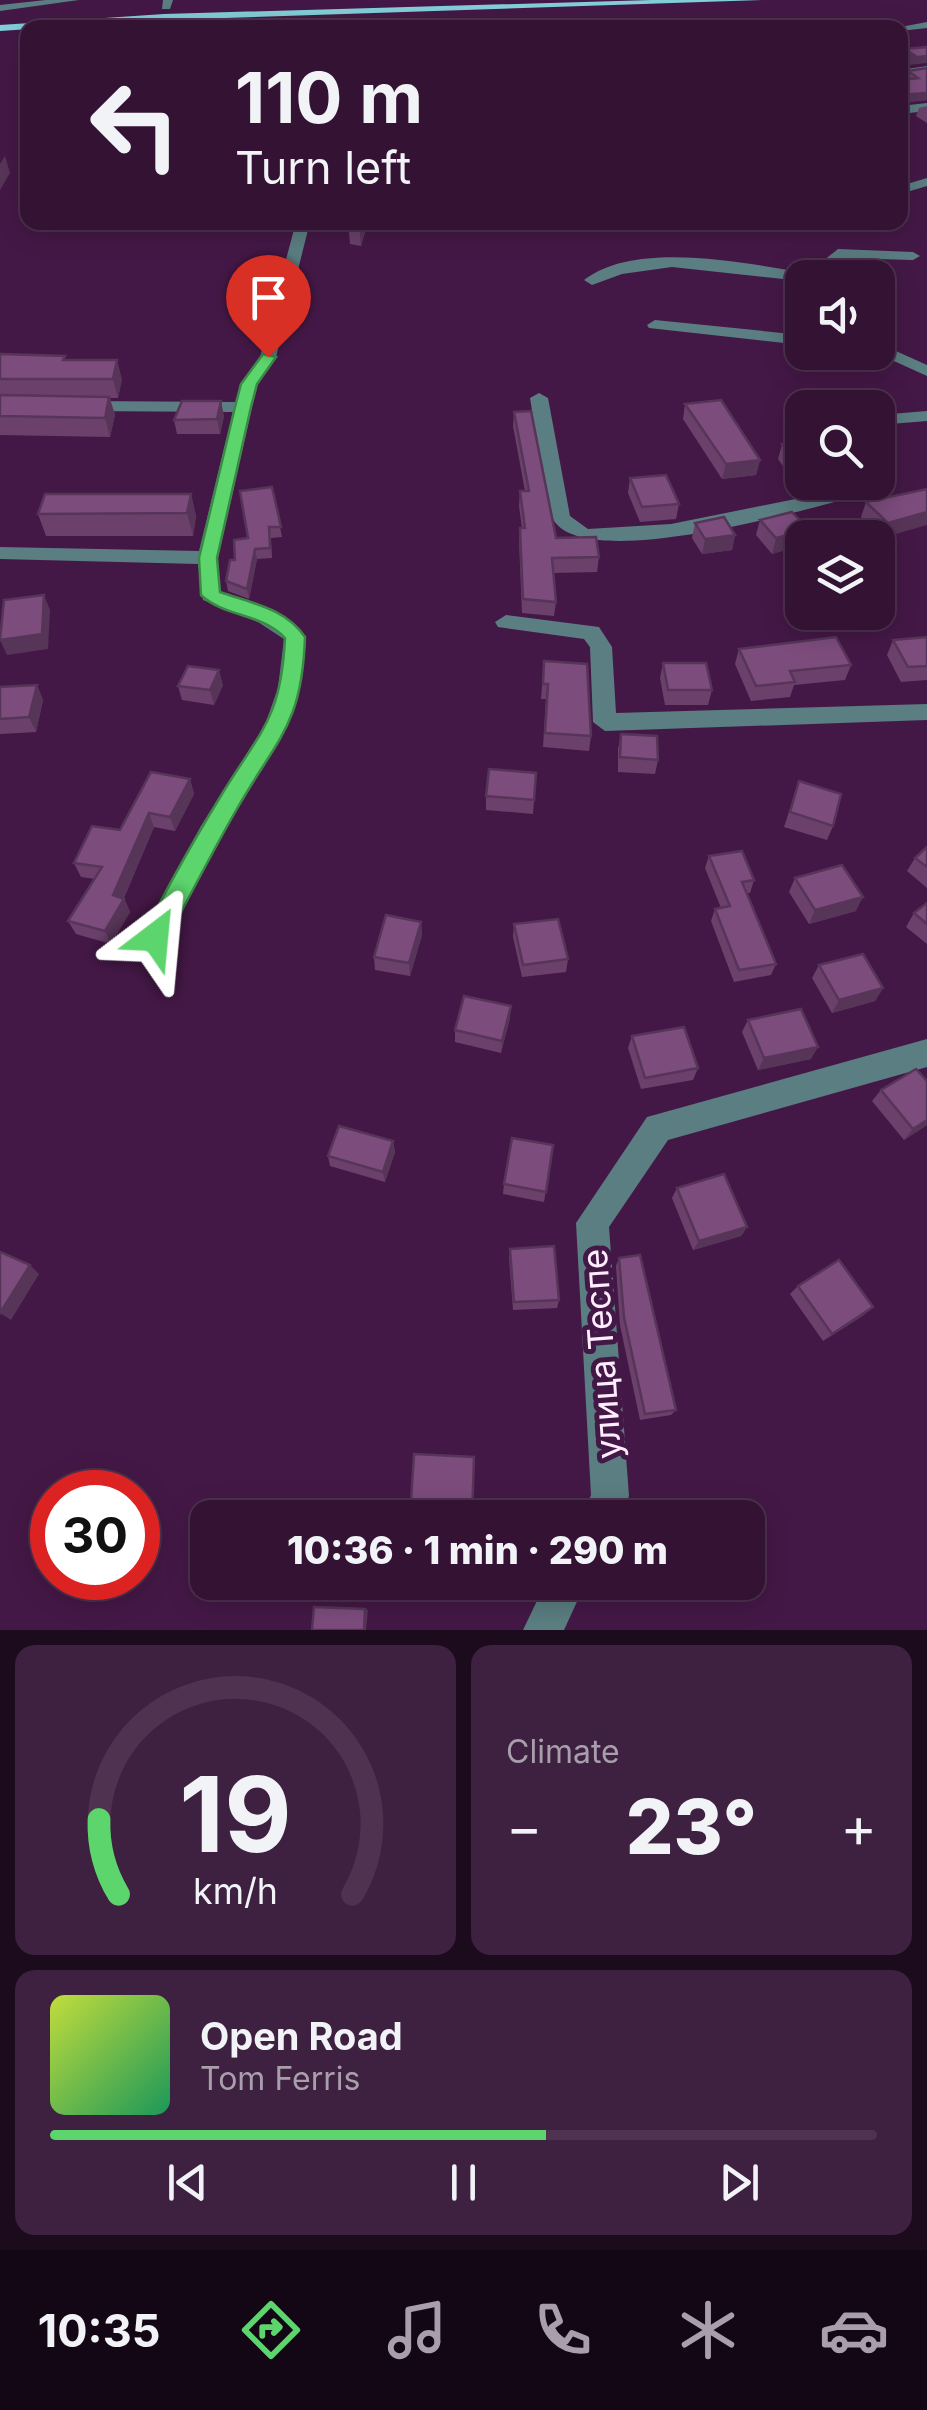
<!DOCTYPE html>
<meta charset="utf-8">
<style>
body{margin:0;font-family:Inter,sans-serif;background:#3e2040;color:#f1f3f6;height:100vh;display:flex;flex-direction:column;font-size:38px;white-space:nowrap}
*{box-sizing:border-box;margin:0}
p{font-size:32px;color:#a99eac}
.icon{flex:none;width:55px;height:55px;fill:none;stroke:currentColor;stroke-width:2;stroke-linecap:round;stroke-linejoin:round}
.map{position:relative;height:1630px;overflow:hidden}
.panel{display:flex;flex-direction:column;gap:15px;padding:15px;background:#1c0a1d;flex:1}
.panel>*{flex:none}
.top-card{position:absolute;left:20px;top:20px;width:888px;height:210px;border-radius:20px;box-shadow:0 5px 25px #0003,0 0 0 2px #4e324f;background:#331234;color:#f1f3f6;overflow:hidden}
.tools{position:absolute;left:785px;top:260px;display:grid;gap:20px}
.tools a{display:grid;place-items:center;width:110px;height:110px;border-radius:20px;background:#331234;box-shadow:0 5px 25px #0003,0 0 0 2px #4e324f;font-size:50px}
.speed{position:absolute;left:30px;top:1470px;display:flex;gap:20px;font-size:50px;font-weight:700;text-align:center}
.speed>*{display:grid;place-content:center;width:130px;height:130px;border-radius:50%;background:#331234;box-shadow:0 5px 25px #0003,0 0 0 2px #4e324f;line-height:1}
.speed .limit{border:15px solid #d22;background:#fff;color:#111}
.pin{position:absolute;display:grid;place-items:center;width:85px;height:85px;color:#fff;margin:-102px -42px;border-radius:50% 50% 50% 0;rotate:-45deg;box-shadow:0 0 10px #0007}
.pin .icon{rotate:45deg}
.me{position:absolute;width:110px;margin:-55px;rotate:29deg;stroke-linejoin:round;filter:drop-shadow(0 0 8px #0008)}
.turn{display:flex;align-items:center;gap:35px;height:210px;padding:0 50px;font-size:45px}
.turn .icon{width:130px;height:130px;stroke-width:2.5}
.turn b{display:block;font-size:70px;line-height:85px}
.big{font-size:75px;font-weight:800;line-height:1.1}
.panel .widget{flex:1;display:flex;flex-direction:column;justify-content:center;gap:15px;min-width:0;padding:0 35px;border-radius:20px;background:#3e2040}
.panel .dial{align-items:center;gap:0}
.dial svg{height:260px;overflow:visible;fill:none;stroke:#4e324f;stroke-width:7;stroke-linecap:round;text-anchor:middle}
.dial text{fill:#f1f3f6;stroke:none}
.song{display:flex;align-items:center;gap:30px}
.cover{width:120px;height:120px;border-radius:15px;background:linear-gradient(135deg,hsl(70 70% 55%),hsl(150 70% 35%))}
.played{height:10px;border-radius:5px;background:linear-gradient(90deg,#5dd56d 60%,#4e324f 60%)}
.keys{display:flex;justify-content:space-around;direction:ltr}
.heat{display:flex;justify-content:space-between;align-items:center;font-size:55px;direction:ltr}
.panel .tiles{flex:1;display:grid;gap:15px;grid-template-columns:1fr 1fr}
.widget:last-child{grid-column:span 2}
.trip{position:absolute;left:190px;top:1500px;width:575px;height:100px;border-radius:20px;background:#331234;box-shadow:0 5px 25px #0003,0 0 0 2px #4e324f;font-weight:800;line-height:100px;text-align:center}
.dock{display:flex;height:160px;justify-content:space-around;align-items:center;background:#140715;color:#a99eac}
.dock .icon{width:70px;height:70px}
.dock .on{color:#5dd56d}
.dock b{font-size:45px;color:#f1f3f6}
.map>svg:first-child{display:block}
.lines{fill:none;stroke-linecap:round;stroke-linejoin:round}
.minor{fill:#5b7e82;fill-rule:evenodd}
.major{fill:#83cfd9;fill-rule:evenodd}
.wall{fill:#6b416c}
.shaded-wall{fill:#573558}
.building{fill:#7c4c7d;stroke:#573558;stroke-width:2.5}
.route{fill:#5dd56d;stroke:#3c8a47;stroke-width:2.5}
.labels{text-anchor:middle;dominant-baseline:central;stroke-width:10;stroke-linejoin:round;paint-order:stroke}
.near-street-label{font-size:35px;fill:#feedfd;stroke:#441846}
</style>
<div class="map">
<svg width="927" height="1630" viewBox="0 0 927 1630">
<rect width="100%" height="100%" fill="#441846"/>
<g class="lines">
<!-- minor -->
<g class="minor">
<polygon points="46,0 79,0 0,11 0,5"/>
<polygon points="163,0 173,0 170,9 162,9"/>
<polygon points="927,22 927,28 900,31 895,28"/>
<polygon points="927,66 927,72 900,76 900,70"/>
<polygon points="927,103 927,111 900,114 900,106"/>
<polygon points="927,178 927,186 900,194 900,186"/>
<path d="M296,222H310L276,357L258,384L252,407L218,558L220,592C249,607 286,608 306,637C301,720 270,752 230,821C207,862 186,904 165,945L155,949L145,945L141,937L201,826L265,725L278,688L284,639L258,622L203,600L198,564L0,559V547L199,551L233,412L79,411L70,406L79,401L236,402L240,384L260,357Z"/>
<path d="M838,249L913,252L920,256L913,260L842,258L821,278H802V281L672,267L622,274L592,285L584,280C637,239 747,264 808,273Z"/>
<polygon points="655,320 802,335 802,345 649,328 647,325"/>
<polygon points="878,343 927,365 927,376 874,352"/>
<path d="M539,393L548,398L570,516L588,529L671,524L825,493L843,482H864L849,498C797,512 582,573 553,519C541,497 535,426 530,398Z"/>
<polygon points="927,411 927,421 878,425 878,415"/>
<polygon points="506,615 599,627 612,647 616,713 927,704 927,720 605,731 593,722 590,647 584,639 498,627 495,622"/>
<polygon points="927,1039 927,1067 668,1140 609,1227 629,1496 620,1518 581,1518 591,1495 576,1223 647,1117"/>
<polygon points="546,1582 586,1582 564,1630 523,1630"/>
</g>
<!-- major -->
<polygon class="major" points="652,0 762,0 164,20 0,31 0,25 164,14"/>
</g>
<!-- wall -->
<g class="wall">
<polygon points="927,68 927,100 900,103 900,80 905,79 908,71"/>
<polygon points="927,106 927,123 916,116 919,108"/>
<polygon points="348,222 368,222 361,246 350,244"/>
<polygon points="0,354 66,360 122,379 118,398 110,398 115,415 110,437 0,435"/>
<polygon points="685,404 760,460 756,475 722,479 683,419"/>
<polygon points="514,412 556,538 599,557 597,572 553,573 556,602 554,616 522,613 519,542 520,528 522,528 519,506 520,491 525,491 513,426"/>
<polygon points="224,416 220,434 177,434 174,420"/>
<polygon points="802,442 802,481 794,482 778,459 782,444"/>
<polygon points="630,478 679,504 676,519 640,522 628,493"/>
<polygon points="272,487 282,537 271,538 272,558 257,559 249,599 228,591 226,581"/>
<polygon points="927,489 882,538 861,517 866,502"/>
<polygon points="191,494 196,516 193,536 46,536 38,514"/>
<polygon points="760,520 802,538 802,545 772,554 756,535"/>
<polygon points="695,523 735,535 732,550 702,554 692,538"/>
<polygon points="927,637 927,680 901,682 887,655 893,640"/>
<polygon points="739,649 851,665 845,680 794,685 790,697 751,701 735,664"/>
<polygon points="544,661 591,736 589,751 543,747 546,699 541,699"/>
<polygon points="663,663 712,690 708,705 665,705 660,678"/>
<polygon points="37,685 43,700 36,732 0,734 0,687"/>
<polygon points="223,685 214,705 182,700 178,686"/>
<polygon points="621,734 658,760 655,774 618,772 618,749"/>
<polygon points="536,773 533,814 486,810 486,796"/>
<polygon points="190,779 194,794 175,831 154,827 124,898 130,912 111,944 76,934 68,921 95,879 81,877 74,863"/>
<polygon points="799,781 833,826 827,840 784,827"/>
<polygon points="927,847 927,888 907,871 915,858"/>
<polygon points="709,856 754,880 750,893 747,893 776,964 771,975 734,982 711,921 715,909 721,908 705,868"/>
<polygon points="795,878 856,911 809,924 789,892"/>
<polygon points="927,903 927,944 906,927 914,913"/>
<polygon points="421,922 422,935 410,976 375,970 374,957"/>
<polygon points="514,924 568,959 566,972 522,977 513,937"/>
<polygon points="819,965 883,988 875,1001 832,1013 812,978"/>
<polygon points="510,1018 501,1053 455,1042 455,1030"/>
<polygon points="748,1020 811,1059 758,1070 742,1032"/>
<polygon points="632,1036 698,1068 693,1080 641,1089 628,1048"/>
<polygon points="881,1090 927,1125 904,1140 872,1101"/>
<polygon points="393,1141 395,1152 385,1182 330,1166 328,1156"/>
<polygon points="553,1145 544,1202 503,1194 504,1184"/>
<polygon points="677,1188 747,1227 741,1236 693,1250 672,1198"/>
<polygon points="510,1249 559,1300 557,1308 513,1310 509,1258"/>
<polygon points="619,1258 676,1410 671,1415 640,1420 620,1325 616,1266"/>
<polygon points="798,1286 864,1315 823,1341 790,1294"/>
</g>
<!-- shaded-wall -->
<g class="shaded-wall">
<polygon points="927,56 927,63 900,66 902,59"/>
<polygon points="927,93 927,100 900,103 900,95"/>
<polygon points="5,156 10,173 0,190 0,164"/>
<polygon points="359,222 368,222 361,246"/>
<polygon points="117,360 122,379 118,398 113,379"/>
<polygon points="109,397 115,415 110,437 105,418"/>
<polygon points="221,401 224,416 220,434 217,419"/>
<polygon points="760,460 756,475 722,479 726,464"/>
<polygon points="799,467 802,467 802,481 794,482"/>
<polygon points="191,494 196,516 193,536 187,513"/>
<polygon points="927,512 927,525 882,538 888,523"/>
<polygon points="809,530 806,538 802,538 802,545 772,554 776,538"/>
<polygon points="735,535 732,550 702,554 705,539"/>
<polygon points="255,549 257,559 249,599 247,589"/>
<polygon points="44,595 50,610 48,649 7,655 0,640"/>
<polygon points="219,670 223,685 214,705 210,690"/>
<polygon points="37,685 43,700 36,732 29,717"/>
<polygon points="190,779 194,794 175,831 170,817"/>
<polygon points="149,813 154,827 122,902 124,899 130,912 111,944 105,931 113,895"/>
<polygon points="863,897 856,911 809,924 815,910"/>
<polygon points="421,922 422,935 410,976 409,963"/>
<polygon points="883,988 875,1001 832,1013 839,1000"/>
<polygon points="511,1006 510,1018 501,1053 502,1041"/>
<polygon points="818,1047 811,1059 758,1070 764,1058"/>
<polygon points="927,1120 927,1125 904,1140 913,1129"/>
<polygon points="393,1141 395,1152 385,1182 383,1172"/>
<polygon points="747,1227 741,1236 693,1250 699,1241"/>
<polygon points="30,1265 39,1274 11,1320 0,1313"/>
<polygon points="873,1307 864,1315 823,1341 832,1334"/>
<polygon points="365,1609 368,1610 366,1630 364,1630"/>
</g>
<!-- building -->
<g class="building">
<polygon points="927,47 927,56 902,59 900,62 900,56 914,55 905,49"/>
<polygon points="927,68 927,93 900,95 900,80 918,78 908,71"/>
<polygon points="0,354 65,356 63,360 117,360 113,379 0,379"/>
<polygon points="0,395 109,397 105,418 0,416"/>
<polygon points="721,400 760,460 726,464 685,404"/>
<polygon points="182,401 221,401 217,419 174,420"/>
<polygon points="531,411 556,538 596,537 599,557 552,558 556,602 523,599 520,528 525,528 520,491 529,491 514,412"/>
<polygon points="802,442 802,467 799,467 782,444"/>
<polygon points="666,475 679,504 642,507 630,478"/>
<polygon points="272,487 281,527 269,527 270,548 255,549 247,589 226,581 230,560 235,560 234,540 248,538 240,491"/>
<polygon points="927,489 927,512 888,523 866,502"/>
<polygon points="45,494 191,494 187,513 38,514"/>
<polygon points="792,512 809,530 776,538 760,520"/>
<polygon points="724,517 735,535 705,539 695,523"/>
<polygon points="44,595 42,634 0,640 4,600"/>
<polygon points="836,637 851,665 790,671 795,682 756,686 739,649"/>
<polygon points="927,637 927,666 908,667 893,640"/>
<polygon points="544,661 587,664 591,736 545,733 548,684 543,684"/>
<polygon points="663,663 706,663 712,690 668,690"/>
<polygon points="188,666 219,670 210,690 178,686"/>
<polygon points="37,685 29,717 0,719 0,687"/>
<polygon points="621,734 657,736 658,760 620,757"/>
<polygon points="489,769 536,773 534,800 486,796"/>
<polygon points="151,772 190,779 170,817 149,813 113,895 124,899 105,931 68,921 102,867 74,863 92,826 120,830"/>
<polygon points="799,781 841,794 833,826 790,812"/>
<polygon points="927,847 927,867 915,858"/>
<polygon points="742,851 754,880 742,882 776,964 739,970 715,909 730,906 709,856"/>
<polygon points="842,865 863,897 815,910 795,878"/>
<polygon points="927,903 927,924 914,913"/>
<polygon points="386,915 421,922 409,963 374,957"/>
<polygon points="558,919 568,959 523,965 514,924"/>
<polygon points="863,954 883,988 839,1000 819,965"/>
<polygon points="464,996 511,1006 502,1041 455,1030"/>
<polygon points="801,1009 818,1047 764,1058 748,1020"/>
<polygon points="684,1027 698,1068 645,1078 632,1036"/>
<polygon points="916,1069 927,1081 927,1120 913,1129 881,1090"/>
<polygon points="339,1126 393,1141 383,1172 328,1156"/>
<polygon points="512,1138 553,1145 546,1192 504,1184"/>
<polygon points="724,1174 747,1227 699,1241 677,1188"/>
<polygon points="554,1246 559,1300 514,1302 510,1249"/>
<polygon points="0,1252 30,1265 0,1313"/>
<polygon points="640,1255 676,1410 645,1414 624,1317 619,1258"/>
<polygon points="839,1260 873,1307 832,1334 798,1286"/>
<polygon points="414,1454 474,1457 472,1518 410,1518"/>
<polygon points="314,1607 365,1609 364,1630 312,1630"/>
</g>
<!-- route -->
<path class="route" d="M263,354L276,357L257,384L251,407L217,558L220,592C251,603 285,608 305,637C302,725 278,737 238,807C212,852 188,899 164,945L155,948L143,937C166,888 194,840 222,794C261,730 281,719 285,638C262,613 224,617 201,595L199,558L235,407L241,384Z"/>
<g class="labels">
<!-- near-street labels -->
<g class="near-street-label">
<text transform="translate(601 1354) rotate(-94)">улица Теспе</text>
</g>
</g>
</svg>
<div class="tools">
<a><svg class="icon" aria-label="sound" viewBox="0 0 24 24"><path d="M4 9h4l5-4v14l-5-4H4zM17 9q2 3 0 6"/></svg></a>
<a><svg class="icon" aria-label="search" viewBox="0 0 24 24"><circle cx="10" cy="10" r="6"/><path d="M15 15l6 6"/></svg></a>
<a><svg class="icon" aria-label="layers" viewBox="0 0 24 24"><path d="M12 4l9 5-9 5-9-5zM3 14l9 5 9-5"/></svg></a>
</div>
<div class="speed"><div class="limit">30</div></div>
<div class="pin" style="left:268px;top:357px;background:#d93025"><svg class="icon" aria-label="arrive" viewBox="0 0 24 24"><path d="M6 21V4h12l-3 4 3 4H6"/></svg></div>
<svg class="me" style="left:155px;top:937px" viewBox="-20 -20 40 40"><path d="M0-17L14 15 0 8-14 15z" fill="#5dd56d" stroke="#fff" stroke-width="4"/></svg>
<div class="trip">10:36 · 1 min · 290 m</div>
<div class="top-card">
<div class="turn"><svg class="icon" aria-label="left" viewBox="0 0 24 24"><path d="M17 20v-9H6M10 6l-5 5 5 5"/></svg><div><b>110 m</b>Turn left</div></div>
</div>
</div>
<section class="panel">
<div class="tiles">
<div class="widget dial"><svg viewBox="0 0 100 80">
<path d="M14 69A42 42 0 1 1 86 69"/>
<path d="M14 69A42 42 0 0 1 8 46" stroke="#5dd56d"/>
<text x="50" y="56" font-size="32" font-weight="700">19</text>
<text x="50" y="72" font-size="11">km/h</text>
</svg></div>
<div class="widget"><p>Climate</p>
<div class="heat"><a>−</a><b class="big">23°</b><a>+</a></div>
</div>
<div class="widget">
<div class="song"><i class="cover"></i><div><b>Open Road</b><p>Tom Ferris</p></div></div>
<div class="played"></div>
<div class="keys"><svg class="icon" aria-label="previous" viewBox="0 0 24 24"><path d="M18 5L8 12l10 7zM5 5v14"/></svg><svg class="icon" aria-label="pause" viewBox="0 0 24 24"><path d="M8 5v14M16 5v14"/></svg><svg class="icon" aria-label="next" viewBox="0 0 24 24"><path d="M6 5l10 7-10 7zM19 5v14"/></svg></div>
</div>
</div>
</section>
<nav class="dock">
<b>10:35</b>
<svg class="icon on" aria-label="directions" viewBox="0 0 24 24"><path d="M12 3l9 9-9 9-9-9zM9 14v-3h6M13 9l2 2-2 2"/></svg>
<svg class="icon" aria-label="music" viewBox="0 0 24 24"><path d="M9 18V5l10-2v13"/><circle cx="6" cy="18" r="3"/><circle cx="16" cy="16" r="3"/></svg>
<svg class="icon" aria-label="phone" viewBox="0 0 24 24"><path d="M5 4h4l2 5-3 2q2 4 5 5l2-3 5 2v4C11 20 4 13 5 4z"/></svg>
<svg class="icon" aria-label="climate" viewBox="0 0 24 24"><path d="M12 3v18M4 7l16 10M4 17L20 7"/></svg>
<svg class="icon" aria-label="car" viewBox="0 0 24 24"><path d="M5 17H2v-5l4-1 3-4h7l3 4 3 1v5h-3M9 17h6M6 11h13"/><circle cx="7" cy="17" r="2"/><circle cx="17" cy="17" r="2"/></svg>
</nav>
